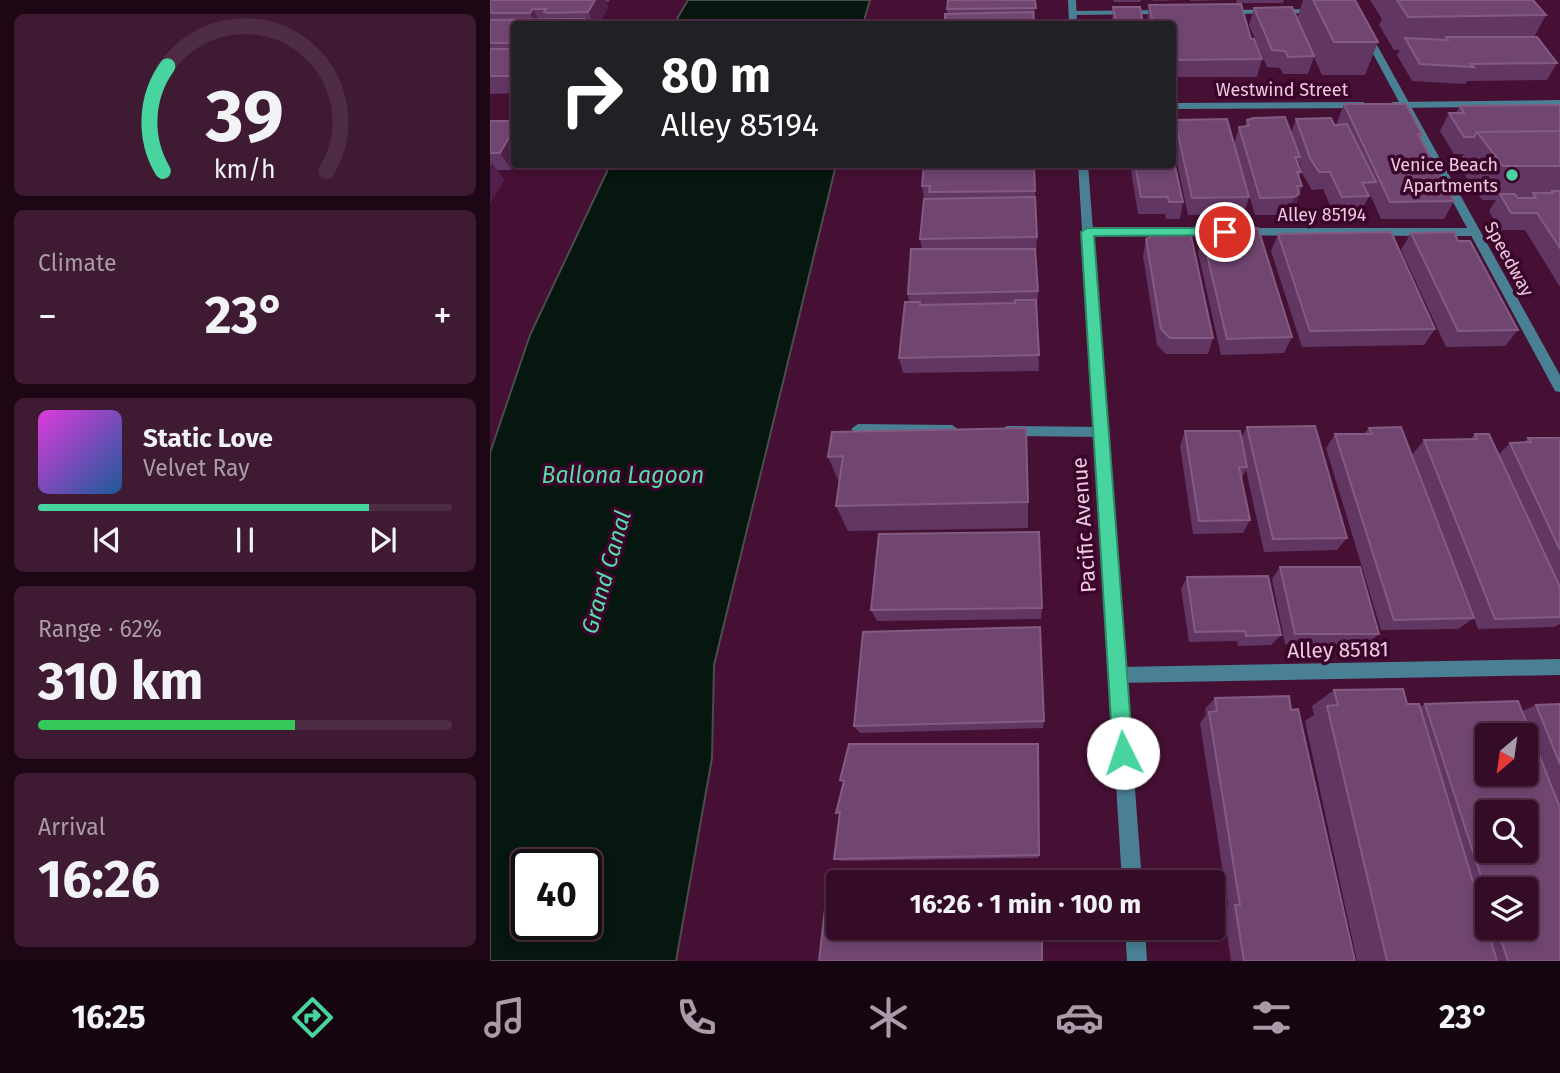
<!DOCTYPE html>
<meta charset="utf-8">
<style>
body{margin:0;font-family:"Fira Sans",sans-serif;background:#3f1a33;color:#f1f3f6;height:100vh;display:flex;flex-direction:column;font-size:26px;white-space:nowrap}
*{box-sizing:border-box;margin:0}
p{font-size:23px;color:#a99ba7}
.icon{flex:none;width:38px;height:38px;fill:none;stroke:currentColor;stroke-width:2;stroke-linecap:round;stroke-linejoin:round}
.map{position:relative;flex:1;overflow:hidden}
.sheet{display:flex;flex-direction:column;gap:14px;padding:14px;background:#1d0715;width:490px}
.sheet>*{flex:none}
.hud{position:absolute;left:21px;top:21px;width:665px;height:147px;border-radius:7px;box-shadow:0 4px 10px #0003,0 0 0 2px #4e2c44;background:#202124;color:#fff;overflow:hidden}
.needle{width:46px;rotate:209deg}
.tools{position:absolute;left:985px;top:723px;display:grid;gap:14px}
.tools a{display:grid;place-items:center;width:63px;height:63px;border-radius:7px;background:#340c27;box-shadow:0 4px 10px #0003,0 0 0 2px #4e2c44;font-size:35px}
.speed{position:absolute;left:21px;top:849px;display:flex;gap:14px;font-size:35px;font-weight:700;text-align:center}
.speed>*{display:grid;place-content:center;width:91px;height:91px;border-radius:50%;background:#340c27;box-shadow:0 4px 10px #0003,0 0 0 2px #4e2c44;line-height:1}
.speed .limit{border:4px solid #111;border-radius:10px;background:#fff;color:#111}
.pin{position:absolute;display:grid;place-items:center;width:60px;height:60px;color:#fff;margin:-30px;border:4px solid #fff;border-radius:50%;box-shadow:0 2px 7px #0007}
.me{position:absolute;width:77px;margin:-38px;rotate:356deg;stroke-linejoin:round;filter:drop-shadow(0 0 5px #0008)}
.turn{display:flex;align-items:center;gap:24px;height:147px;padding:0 35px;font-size:32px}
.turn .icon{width:91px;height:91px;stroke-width:2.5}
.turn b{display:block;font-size:49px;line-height:60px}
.big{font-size:52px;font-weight:700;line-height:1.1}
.sheet .widget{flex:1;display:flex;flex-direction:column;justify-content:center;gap:10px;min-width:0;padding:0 24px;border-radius:10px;background:#3f1a33}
.sheet .dial{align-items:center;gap:0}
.dial svg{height:182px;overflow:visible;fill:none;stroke:#4e2c44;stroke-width:7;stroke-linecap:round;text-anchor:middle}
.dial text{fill:#f1f3f6;stroke:none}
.song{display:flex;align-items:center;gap:21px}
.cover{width:84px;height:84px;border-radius:10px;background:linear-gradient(135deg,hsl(300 70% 55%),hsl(210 70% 35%))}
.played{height:7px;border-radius:4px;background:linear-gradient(90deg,#47d49e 80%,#4e2c44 80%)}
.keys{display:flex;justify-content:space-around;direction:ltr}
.heat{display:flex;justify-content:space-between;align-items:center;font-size:38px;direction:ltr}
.charge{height:10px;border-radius:5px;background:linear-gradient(90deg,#34c759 62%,#4e2c44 0)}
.trip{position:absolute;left:336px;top:870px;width:399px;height:70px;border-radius:7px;background:#340c27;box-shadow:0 4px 10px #0003,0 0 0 2px #4e2c44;font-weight:700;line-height:70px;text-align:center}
.tabs{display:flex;height:112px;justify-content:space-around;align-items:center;background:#150510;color:#a99ba7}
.tabs .icon{width:49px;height:49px}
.tabs .current{color:#47d49e}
.tabs b{font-size:32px;color:#f1f3f6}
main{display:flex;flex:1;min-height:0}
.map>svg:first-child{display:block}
.water{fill:#05170f;stroke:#4b4d4d;stroke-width:2;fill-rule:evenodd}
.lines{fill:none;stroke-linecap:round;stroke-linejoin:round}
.service{fill:#498094;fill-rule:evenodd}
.minor{fill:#498094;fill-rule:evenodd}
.tertiary{fill:#498094;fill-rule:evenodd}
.wall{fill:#613663;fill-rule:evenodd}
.shaded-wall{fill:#50204b}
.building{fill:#704670;stroke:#835b82;stroke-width:2;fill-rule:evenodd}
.route{fill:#47d49e;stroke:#2e8a67;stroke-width:2}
.poi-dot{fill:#47d49e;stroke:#3b042a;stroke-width:2.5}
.labels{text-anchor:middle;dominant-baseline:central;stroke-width:7;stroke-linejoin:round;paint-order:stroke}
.far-street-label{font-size:18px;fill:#edcade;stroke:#3b042a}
.far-poi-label{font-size:18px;fill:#edcade;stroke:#3b042a;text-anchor:end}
.street-label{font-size:21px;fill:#edcade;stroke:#3b042a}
.water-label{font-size:23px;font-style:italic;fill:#56dda7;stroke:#3b042a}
</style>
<main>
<section class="sheet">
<div class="widget dial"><svg viewBox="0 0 100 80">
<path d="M14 69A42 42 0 1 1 86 69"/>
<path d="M14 69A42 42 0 0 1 16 23" stroke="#47d49e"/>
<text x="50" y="56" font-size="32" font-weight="700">39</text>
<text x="50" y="72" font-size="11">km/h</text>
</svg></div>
<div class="widget"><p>Climate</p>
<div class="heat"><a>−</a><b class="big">23°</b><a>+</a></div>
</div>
<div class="widget">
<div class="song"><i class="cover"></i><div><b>Static Love</b><p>Velvet Ray</p></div></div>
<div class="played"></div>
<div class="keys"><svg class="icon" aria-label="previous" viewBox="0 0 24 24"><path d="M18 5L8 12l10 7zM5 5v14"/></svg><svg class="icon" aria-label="pause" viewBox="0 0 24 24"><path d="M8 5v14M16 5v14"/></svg><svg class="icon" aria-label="next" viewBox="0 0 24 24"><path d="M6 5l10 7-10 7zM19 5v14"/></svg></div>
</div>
<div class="widget"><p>Range · 62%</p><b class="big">310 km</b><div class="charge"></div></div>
<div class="widget"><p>Arrival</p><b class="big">16:26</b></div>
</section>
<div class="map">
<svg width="1070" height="961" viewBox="0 0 1070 961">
<rect width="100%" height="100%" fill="#461034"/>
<!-- water -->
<g class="water">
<polygon points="198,0 380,0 373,24 184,24"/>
<path d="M120,165H346L224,665L222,758L186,961H0V453L40,335ZM37,864H96V924H37Z"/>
</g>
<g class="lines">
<!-- service -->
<g class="service">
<polygon points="826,9 829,9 829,13 735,14 731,12 735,10"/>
<polygon points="676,10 679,10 679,14 583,15 579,13 583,11"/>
<polygon points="1070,100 1070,106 903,108 898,105 903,102"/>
<polygon points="682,103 873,102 878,105 873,108 682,109"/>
<polygon points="597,228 983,228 988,232 983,236 593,235 593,229"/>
<polygon points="368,424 462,425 469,430 462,435 368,434 361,429"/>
<polygon points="517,426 610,427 617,432 610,437 517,436 510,431"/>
<polygon points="1070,659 1070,675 627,683 621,681 619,675 621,669 627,667"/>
</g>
<!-- minor -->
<polygon class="minor" points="854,0 862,0 1070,375 1070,392 1065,391"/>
<!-- tertiary -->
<g class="tertiary">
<polygon points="578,0 586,0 587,24 579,24"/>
<polygon points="588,164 598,164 652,882 632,882"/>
<polygon points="635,928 655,928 657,961 637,961"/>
</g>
</g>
<!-- wall -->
<g class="wall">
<polygon points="0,0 120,0 119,2 116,2 118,8 109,24 24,24 24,93 0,94"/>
<polygon points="545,0 545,24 455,24 457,13 457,9"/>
<polygon points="623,0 651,0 650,2 624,2"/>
<polygon points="663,0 693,0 663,1"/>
<polygon points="700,0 740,0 700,1"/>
<polygon points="746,0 794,0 793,3 747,3"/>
<polygon points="813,0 865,0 888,42 875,75 832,75 824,57 818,74 793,74 790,68 777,67 759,25 764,8 807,19"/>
<polygon points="880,0 1043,0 1056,15 1044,37 1067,63 1057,80 977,81 975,84 922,81 907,55 910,50 904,50 889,25 892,19"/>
<polygon points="659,5 761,39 772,59 767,77 682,77 682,24 657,24"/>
<polygon points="623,7 653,24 622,24"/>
<polygon points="854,104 932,134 930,138 964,201 954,219 891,219 880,194 870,214 844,214 833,189 822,190 813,175 809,162 808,164 811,172 809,177 812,186 803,212 797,215 765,215 744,144 749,127 755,126 757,120 801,133 806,119 849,125 847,122"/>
<polygon points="1070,105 1070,287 1035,230 1010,230 999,211 1006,200 992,200 968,165 974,154 964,154 950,131 959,113 966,113 970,106"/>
<polygon points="685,120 759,197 754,214 698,215 682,139"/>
<polygon points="0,121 22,170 7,170 14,180 0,203"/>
<polygon points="640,164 682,164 693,202 690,219 676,219 675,214 648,214"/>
<polygon points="432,186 545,191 547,237 546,254 545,254 548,291 547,308 549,371 413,373 409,358 419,302 418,294 432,249 430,239 434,199"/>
<polygon points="730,229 802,337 794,353 731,355 708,252 712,234 729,234"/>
<polygon points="661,231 723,338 718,354 676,354 667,345 653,256 656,239 660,237"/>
<polygon points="921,233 968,241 1028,330 1015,346 956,347 911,250"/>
<polygon points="788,234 945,329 934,345 812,347 781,251"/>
<polygon points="757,427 857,538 847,550 774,552 756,470 752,478 760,520 753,533 703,534 690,446 695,431 751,438"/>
<polygon points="879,428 922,455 934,440 980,439 985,434 1009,454 1020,443 1033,443 1038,438 1070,438 1070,624 1064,627 988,629 984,618 968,629 891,630 836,448 845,434 874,434"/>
<polygon points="342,432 538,502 538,528 358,531 346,506 349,482 338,457"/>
<polygon points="790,567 889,634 876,644 795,644 782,579"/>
<polygon points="697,577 791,635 781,645 748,646 747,641 699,642 691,589"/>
<polygon points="552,608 551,619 387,621 381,610"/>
<path d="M844,690L930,707L935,704L1032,711L1046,705L1070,704V961H867L815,721L824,715L822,706ZM998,889L1036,928H998Z"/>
<polygon points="725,698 865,961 741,961 733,906 738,905 710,723 716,715 715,709"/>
<polygon points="554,721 553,728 370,733 364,726"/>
<polygon points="350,780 549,855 548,858 352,861 344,859 350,815 346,813 354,782"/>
</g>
<!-- shaded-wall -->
<g class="shaded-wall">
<polygon points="105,0 115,0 118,8 109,24 104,24 98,12"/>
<polygon points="43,9 51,24 46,24 40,13"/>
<polygon points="94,19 97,24 91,24"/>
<polygon points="24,129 25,164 22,170 10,153"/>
<polygon points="2,163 14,180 0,203 0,166"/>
<polygon points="809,194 803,212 797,215 804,197"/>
</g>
<!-- building -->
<g class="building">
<polygon points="0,0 105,0 98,12 58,13 54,12 56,9 43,9 40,13 0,13"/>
<polygon points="458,0 545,0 546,8 457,9"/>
<polygon points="823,0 865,0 888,42 844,42"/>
<polygon points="907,0 1043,0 1056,15 918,17"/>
<polygon points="751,4 761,39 764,39 772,59 682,60 682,24 663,24 659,5"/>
<polygon points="623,7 650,7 653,24 643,24 642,22 626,22"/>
<polygon points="802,7 824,56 798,57 795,51 782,50 764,8"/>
<polygon points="543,12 544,24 455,24 455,14"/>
<polygon points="94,19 91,24 24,24 24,43 0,43 0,20"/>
<polygon points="956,37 1047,37 1067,63 981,64 984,67 930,64 915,38 958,40"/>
<rect x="0" y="49" width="24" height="27"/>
<polygon points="854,104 916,104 932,134 928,134 964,201 900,202"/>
<polygon points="1070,105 1070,131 987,132 984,137 974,137 959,113 974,113 970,106"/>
<polygon points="795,117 810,157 805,157 811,172 807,172 812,186 807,186 809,194 804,197 770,198 749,127 759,126 757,120 764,118"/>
<polygon points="841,118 844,125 857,124 886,182 872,183 879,196 852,197 840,172 829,172 820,158 806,119"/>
<polygon points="737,119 759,197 702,198 685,120"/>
<polygon points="0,121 24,121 24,129 10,153 0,153"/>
<polygon points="1070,131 1070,166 1013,166 987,132"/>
<polygon points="682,153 693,202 679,202 678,197 651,197 645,164 682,164"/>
<polygon points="434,164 544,164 545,191 439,192 440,186 432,186"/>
<polygon points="1062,191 1070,191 1070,248 1047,213 1021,213 1010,194 1025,194 1028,198 1046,198 1043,193 1063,193"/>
<polygon points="545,197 547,237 430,239 434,199"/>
<polygon points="768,228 802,337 737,339 712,234 732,234 730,229"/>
<polygon points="661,231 700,231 723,338 680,338 671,329 656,239 662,236"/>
<polygon points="901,232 945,329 820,331 788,234"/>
<polygon points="964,232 968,241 980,241 1028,330 968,331 921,233"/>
<polygon points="421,249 545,249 548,291 418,294"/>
<polygon points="525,300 546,300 549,355 409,358 415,302 430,302 430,305 525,303"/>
<polygon points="825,426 857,538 783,539 757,427"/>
<polygon points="911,427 984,618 904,620 845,434 882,434 879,428"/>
<polygon points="536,428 538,502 346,506 353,456 338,457 342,432"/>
<polygon points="695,431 750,431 757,467 749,467 760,520 709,521"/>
<polygon points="985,434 999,434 1070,587 1070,617 1005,619 934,440 987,439"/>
<polygon points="1038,438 1070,438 1070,550 1020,443 1041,442"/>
<polygon points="549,532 552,608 381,610 389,534"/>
<polygon points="790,567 870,567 889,634 805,634"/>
<polygon points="778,576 791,635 756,636 755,631 705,632 697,577"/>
<polygon points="550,627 554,721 364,726 373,632"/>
<polygon points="913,689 917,704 929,704 1007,961 897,961 837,706 848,705 844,690"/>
<polygon points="799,696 801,710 808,709 865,961 754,961 745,905 750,905 719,712 727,711 725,698"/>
<path d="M1028,701L1070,808V961H1018L1007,928H1036V889H998V898L935,704ZM998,735H1036V774H998ZM998,812H1036V850H998Z"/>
<polygon points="1070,704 1070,764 1046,705"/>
<polygon points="359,744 548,744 549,855 344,859 350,812 346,813 354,781 350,780"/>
<rect x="517" y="877" width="33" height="5"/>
<polygon points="348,882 348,928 552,928 552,961 329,961 338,883"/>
</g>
<!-- route -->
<polygon class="route" points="735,228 741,232 739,235 604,236 643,753 640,760 633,763 626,760 623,753 591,232 597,228"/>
<!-- markers -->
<circle class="poi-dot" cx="1022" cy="175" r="7"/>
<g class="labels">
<!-- far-street labels -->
<g class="far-street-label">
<text x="792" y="90">Westwind Street</text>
<text x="832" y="215">Alley 85194</text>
<text transform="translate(1019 259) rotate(61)">Speedway</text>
</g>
<!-- far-poi labels -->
<g class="far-poi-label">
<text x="1008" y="165">Venice Beach<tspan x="1008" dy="21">Apartments</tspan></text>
</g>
<!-- street labels -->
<g class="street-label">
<text transform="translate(594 525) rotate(-94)">Pacific Avenue</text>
<text transform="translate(848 650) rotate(-1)">Alley 85181</text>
</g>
<!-- water labels -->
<g class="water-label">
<text x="133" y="475">Ballona Lagoon</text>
<text transform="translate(116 572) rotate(-74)">Grand Canal</text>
</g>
</g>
</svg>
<div class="tools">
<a><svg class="needle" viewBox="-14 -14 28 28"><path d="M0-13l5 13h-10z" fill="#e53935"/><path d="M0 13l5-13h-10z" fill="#a99ba7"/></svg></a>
<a><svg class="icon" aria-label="search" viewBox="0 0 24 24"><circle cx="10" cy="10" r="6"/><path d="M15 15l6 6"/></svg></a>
<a><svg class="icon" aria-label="layers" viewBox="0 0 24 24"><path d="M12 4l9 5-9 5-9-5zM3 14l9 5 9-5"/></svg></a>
</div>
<div class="speed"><div class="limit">40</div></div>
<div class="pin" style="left:735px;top:232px;background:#d93025"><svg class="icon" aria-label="arrive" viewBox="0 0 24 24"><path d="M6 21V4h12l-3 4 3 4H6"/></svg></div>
<svg class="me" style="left:633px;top:753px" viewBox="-20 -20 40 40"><circle r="19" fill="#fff"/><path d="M0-13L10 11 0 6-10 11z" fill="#47d49e"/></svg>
<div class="trip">16:26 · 1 min · 100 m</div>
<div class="hud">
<div class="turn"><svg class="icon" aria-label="right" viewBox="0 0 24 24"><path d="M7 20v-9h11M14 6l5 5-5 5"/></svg><div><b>80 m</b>Alley 85194</div></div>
</div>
</div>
</main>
<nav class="tabs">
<b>16:25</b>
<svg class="icon current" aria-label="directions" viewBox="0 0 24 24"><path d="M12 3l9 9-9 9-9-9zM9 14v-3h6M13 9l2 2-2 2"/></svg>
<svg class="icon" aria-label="music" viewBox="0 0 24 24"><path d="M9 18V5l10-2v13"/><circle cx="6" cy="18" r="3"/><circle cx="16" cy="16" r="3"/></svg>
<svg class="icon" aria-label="phone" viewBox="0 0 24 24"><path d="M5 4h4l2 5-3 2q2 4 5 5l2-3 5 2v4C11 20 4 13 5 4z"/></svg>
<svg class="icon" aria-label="climate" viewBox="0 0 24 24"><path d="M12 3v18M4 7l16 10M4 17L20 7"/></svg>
<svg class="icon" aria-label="car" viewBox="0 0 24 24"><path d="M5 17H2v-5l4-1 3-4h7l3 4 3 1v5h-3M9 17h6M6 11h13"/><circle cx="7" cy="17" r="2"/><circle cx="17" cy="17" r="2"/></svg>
<svg class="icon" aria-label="filters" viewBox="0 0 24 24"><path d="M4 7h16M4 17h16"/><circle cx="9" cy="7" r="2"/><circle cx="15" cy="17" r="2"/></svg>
<b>23°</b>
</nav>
